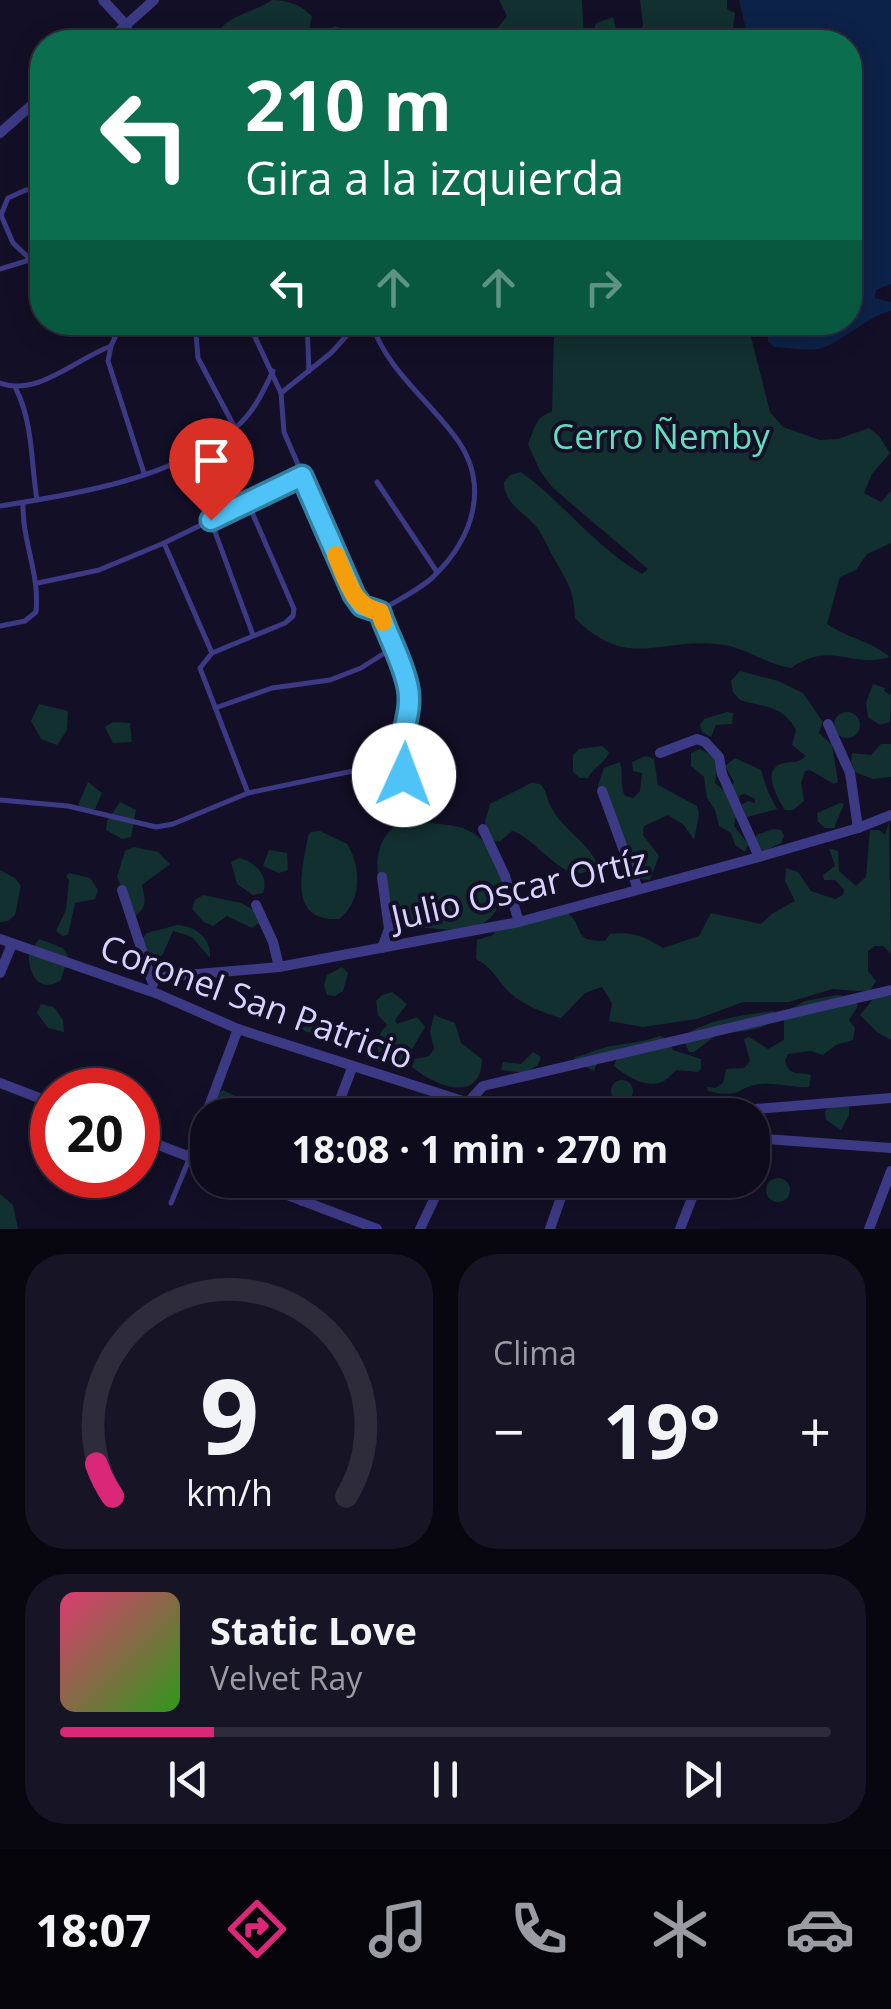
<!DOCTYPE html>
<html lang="es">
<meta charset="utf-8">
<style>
body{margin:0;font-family:"Open Sans",sans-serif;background:#171425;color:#f1f3f6;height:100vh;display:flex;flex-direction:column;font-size:38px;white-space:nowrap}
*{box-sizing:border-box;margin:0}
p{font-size:32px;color:#9b9ba3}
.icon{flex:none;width:55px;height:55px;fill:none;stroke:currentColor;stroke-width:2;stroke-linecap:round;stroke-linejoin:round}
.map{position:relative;height:1229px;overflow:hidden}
.sheet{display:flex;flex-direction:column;gap:25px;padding:25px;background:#08060f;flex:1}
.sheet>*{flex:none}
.hud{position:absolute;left:30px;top:30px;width:832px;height:305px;border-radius:40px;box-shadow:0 5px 25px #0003,0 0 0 2px #2e2b3b;background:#0b6e4f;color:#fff;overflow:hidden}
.speed{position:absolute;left:30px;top:1068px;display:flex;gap:20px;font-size:50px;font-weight:700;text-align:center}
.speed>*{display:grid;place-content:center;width:130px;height:130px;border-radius:50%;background:#0e0b1c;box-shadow:0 5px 25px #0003,0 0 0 2px #2e2b3b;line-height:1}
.speed .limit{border:15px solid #d22;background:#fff;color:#111}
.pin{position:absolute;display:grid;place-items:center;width:85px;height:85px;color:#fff;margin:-102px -42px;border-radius:50% 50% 50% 0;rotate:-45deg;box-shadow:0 0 10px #0007}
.pin .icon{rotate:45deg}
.me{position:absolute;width:110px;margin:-55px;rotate:2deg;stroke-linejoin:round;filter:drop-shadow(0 0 8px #0008)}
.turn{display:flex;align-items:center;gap:35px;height:210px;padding:0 50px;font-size:45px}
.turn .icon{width:130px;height:130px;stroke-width:2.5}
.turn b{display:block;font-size:70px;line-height:85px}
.lanes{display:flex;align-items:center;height:95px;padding:0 50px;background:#0003;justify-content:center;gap:50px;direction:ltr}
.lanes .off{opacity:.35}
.big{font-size:75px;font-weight:700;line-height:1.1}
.sheet .widget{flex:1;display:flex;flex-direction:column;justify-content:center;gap:15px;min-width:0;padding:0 35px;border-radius:40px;background:#171425}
.sheet .dial{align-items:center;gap:0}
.dial svg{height:260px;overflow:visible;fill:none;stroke:#2e2b3b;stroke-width:7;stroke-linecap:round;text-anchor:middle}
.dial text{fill:#f1f3f6;stroke:none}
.song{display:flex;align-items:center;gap:30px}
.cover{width:120px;height:120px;border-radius:15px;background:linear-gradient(135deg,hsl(340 70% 55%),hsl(110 70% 35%))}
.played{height:10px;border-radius:5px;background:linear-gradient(90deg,#db2777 20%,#2e2b3b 20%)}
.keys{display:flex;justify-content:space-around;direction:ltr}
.heat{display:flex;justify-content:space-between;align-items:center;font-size:55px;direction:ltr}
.sheet .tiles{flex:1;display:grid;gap:25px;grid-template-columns:1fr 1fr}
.widget:last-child{grid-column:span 2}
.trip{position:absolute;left:190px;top:1098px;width:580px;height:100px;border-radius:40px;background:#0e0b1c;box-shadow:0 5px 25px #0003,0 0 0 2px #2e2b3b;font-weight:700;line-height:100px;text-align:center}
.menu{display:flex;height:160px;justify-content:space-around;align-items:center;background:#06040b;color:#9b9ba3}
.menu .icon{width:70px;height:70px}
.menu .current{color:#db2777}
.menu b{font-size:45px;color:#f1f3f6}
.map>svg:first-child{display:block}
.green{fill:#12302f}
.water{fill:#0c2248}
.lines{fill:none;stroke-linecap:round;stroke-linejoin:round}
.service{stroke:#3d3a85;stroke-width:5}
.minor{stroke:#3d3a85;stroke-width:10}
.route-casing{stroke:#337fa1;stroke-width:25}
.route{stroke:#4fc3f7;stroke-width:18}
.slow{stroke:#f59e0b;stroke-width:18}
.labels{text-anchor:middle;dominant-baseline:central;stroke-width:8;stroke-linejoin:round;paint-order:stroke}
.park-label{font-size:35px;fill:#5fe0c0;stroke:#130f26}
.street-label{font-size:35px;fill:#d9d4ff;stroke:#130f26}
</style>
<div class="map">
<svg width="891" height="1229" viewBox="0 0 891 1229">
<rect width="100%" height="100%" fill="#130f26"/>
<!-- green -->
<g class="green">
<path d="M272,0C288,0 301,5 312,16L309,29L314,36L335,26L348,32L358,42H212C224,14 248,16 272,0Z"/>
<polygon points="499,0 582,0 584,42 492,42 490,38 507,16"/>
<polygon points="640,0 727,0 727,9 735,13 733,30 738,42 635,42 643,25"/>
<polygon points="613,17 619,42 590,42 596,23"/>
<path d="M557,323H751V337L770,412L783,427L820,440L838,439L869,428L879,436L890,453L872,474L864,493L881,502L891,491V543L867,554L856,570L840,577L827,624C847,638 871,641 890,657C847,669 833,640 791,668C766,664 748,649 724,645C662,635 629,673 575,618C574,587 565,579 551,553C546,544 542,533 535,525C522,511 504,503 504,482L510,475L521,472C563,502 596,548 642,574L648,569L553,488L540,471L528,444C535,429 535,416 552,412L554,333Z"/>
<path d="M740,671L778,681L803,693L823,722L819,733L832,745L838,782L834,784L810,770L805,771L801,783L804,801L793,810H785C778,799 761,771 781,764C792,760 796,765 806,756L792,745L796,730C784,705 762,707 740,700L733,692L731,681Z"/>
<polygon points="873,684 885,688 884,691 891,695 890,722 880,725 868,717 866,703"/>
<polygon points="39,704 68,711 67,730 57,745 41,739 31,721"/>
<polygon points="727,712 733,713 732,724 716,725 711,737 702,732 700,725 704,719"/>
<circle cx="847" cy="725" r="13"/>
<polygon points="113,722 130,723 132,742 113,743 105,727"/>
<polygon points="881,744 891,744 891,777 873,779 855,772 851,762 852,753 871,755"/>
<path d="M602,746L609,752C605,764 594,766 588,778H580L573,772V755L579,749Z"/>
<polygon points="700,749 713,756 717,770 715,783 727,793 734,782 725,766 735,758 761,770 768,792 777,809 747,817 741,805 748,801 755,803 755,799 745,794 740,795 734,826 748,844 745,852 735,845 731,833 719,826 715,810 707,798 704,777 691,766 691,753"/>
<path d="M646,756L654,759L658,785L697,806L699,814L694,840L684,825L668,815L644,826L643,835L659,856L650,880C636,880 626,874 618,863L620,845L598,785L604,768L620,762C624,774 619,785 625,796L633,798L640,791L642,773L633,771L632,762Z"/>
<polygon points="88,782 102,793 95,809 86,810 78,805"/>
<path d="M531,783L540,784C547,791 546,796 550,805C560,827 585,840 596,861C574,900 535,835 512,831L499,842L490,839L485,822L490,804Z"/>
<polygon points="120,802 136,810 131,837 122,839 106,830 107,821"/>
<polygon points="840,803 844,804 834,828 825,828 818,822 817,813"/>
<path d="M410,820C429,825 454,822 471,832C507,851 518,918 469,929C450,932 426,927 407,926C371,904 363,830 410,820Z"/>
<path d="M889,822L891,954L883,946H875L868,951V971L876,981L869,992L833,989L789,1002H743L697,1019L643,1027L609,1021L612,1003L602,987L585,993L561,1018C544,1013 523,1005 510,993C497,980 493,968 476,959L477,940L493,935L496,930L562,910C588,923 568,942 605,941L610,934C632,931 644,936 663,948L699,936L711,913L761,924L773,913L795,901L785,881L786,868L798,872L811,891L835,899L843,895L844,890L835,880H824L823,875L835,866L829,848L838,851L839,871L856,886L866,877L870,830H879L885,835Z"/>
<polygon points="774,829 781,830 784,836 781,843 767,850 760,850 755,841 756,835"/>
<path d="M320,831L347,844C361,866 363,901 339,919C286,922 303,868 308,836L311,832Z"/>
<path d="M134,847L158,852L170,864L142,885C145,898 148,907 135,916L117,877L125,851Z"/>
<polygon points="269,850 287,853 288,870 279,873 263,866"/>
<path d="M239,858C256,862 269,876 263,893L253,895L237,884L231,862Z"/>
<polygon points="0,870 15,878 21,886 15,915 8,921 0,922"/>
<polygon points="69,873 90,878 98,890 95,899 75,903 68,935 63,936 56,931 66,910 69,880 66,876"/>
<polygon points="203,895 241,903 259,913 260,922 252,928 227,916 213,926 204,922 192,909 195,900"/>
<path d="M177,925C195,926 212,938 210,958L192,937L173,931L163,954L157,960L148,956L141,940L147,933Z"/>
<path d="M39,939L63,948L68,956L61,980C40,994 28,975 29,954Z"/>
<polygon points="342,967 348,973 343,991 335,996 327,995 324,985 327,975"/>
<path d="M392,992L407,1004L395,1020L397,1024L417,1017L425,1027L407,1058L396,1066L379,1060C377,1045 376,1036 387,1025L378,1015L376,1001L382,995Z"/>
<path d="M837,995L855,998L858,1006L849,1020L855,1028L853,1040L836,1045L823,1055L811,1051L788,1054L785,1061C790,1078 799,1071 811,1075L809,1087C794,1088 779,1083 762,1084C738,1085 742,1100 708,1091L707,1087L715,1088L723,1083L726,1069L744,1068L750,1061L744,1039L749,1037L768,1049L784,1040V1012L805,1001Z"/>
<polygon points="883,995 891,996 891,1040 877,1032 860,1015 874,998"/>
<polygon points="41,1004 54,1007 63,1020 64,1032 48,1028 37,1013"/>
<polygon points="311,1010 318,1015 315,1033 306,1032 295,1023 299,1011"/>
<path d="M773,1011L775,1014C769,1033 741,1030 723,1033C712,1036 703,1046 694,1052H689L685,1043L688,1033C714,1018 745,1015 773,1011Z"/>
<path d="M434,1015L455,1023L461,1043L482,1059C481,1106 434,1085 412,1067L415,1059L429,1056L434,1049L430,1032Z"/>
<path d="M659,1036L667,1039L673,1050L701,1059V1069L698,1072L677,1070C672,1073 669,1078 664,1081C647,1090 626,1076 614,1066L617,1058L597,1063L594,1071L574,1061L575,1057C585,1055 590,1052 600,1049C618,1043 641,1044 659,1036Z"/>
<polygon points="533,1052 541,1057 538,1065 525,1073 501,1070 503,1062 521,1064"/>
<circle cx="622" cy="1091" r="11"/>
<polygon points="223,1090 243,1100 250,1115 224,1115 213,1104 214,1095"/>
<polygon points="841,1102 849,1107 849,1115 841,1130 826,1120 825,1111 832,1104"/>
<circle cx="778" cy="1190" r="12"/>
<polygon points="0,1194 13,1205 18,1229 0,1229"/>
</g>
<!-- water -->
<path class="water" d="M739,0H891V284L876,290L875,298L891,302V311C869,315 844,341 822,348C809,352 788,347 774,347L768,341V323L850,322V42H749Z"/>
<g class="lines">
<!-- service -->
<g class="service">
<polyline points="30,259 13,243 1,215 8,198 26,190 42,190"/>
<polyline points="0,269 42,256"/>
<polyline points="122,322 111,346 108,361 144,473"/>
<polyline points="195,322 198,358 235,428"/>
<path d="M248,322L281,393L284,432L354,595L362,605L380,611C396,601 417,591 432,578C474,538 492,483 453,434C425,397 386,368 371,322"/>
<polyline points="307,322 309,371"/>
<path d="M0,383C37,397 76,359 111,346"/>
<path d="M16,389C33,422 31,463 37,500"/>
<polyline points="281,393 331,353 359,322"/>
<polyline points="377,482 437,572"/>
<polyline points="248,503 294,609 293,616 285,623 212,653 200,668 248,793"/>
<path d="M0,506C78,494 170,479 234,429C253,414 263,392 273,371"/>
<polyline points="211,521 253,635"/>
<polyline points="164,543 212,653"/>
<polyline points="38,583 99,570 164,543 302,476"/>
<polyline points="380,611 408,688 409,709 399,757 412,792"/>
<path d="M0,626L25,621L36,612C40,574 22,541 23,503"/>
<polyline points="215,708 272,688 330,680 361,668 394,647"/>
<polyline points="0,800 68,806 156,827 173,824 248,793 353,771 399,757"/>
<polyline points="171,1203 190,1157"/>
</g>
<!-- minor -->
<g class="minor">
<polyline points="103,0 127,26"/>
<polyline points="107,42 154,0"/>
<polyline points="0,133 42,96"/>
<polyline points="828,724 850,773 858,828"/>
<polyline points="660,753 697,739 705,742 719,757 722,774 759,857"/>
<polyline points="602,791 638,889"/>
<polyline points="483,829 505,876 519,922"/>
<polyline points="122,890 153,984"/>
<polyline points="256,905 273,942 279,967"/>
<polyline points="0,939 158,994 238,1029 469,1103 496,1115"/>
<polyline points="382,948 389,929 382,877"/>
<polyline points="0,973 12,944"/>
<polyline points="151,978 279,967 519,922 759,857 858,828 891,815"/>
<polyline points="0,1083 52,1103"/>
<polyline points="334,1115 352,1068"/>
<polyline points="465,1115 472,1098 483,1086 891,990"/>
<polyline points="680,1115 891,1098"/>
<polyline points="138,1137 208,1164"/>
<polyline points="752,1138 891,1148"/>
<polyline points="190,1157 238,1029"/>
<polyline points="248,1180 377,1229"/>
<polyline points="302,1201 310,1180"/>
<polyline points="420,1229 443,1180"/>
<polyline points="550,1229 567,1180"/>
<polyline points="680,1229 699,1180"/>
<polyline points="869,1229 891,1171"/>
</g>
</g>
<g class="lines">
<defs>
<path id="route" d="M211,520L302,476L354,595L362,606L380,612C388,637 403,661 408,688C414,718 392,747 404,775"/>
</defs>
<!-- route casing -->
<use href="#route" class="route-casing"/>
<!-- route -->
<use href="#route" class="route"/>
<!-- slow -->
<path class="slow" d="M336,555C346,578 352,606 380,612L383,622"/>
</g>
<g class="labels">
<!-- park labels -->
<g class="park-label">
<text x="661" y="435">Cerro Ñemby</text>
</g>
<!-- street labels -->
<g class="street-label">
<text transform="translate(519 888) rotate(-13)">Julio Oscar Ortíz</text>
<text transform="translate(257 1001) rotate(20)">Coronel San Patricio</text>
</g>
</g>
</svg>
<div class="speed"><div class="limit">20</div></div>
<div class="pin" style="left:211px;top:520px;background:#d93025"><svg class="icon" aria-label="arrive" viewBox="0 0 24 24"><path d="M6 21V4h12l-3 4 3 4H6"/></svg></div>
<svg class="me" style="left:404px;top:775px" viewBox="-20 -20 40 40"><circle r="19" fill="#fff"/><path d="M0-13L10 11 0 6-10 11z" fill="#4fc3f7"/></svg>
<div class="trip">18:08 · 1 min · 270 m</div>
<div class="hud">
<div class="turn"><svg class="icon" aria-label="left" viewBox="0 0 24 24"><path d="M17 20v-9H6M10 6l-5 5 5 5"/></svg><div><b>210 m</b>Gira a la izquierda</div></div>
<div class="lanes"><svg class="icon" aria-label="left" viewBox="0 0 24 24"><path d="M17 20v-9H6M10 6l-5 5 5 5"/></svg><svg class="icon off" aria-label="ahead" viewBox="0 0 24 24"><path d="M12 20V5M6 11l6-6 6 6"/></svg><svg class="icon off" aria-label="ahead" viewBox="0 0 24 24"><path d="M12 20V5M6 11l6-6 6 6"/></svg><svg class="icon off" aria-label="right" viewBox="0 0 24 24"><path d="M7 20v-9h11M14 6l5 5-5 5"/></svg></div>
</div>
</div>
<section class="sheet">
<div class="tiles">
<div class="widget dial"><svg viewBox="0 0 100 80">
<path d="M14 69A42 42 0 1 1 86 69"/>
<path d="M14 69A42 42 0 0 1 9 59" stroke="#db2777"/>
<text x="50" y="56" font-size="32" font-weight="700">9</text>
<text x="50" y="72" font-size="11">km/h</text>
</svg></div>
<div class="widget"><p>Clima</p>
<div class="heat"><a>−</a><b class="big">19°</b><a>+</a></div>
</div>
<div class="widget">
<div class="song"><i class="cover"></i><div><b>Static Love</b><p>Velvet Ray</p></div></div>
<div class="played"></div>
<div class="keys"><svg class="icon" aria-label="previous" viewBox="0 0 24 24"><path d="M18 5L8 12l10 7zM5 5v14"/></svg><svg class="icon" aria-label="pause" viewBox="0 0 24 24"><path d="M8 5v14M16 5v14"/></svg><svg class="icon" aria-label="next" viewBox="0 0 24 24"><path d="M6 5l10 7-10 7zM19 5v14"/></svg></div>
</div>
</div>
</section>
<nav class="menu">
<b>18:07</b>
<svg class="icon current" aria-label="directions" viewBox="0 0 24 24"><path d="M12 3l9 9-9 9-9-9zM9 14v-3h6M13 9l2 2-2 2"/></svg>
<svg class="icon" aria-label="music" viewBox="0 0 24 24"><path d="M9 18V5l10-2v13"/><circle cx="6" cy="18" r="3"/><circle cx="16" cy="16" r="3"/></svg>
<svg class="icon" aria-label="phone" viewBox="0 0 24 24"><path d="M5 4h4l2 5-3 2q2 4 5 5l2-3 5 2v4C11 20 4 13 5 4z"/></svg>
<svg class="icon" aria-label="climate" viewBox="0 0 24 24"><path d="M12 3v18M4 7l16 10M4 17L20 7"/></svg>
<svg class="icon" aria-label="car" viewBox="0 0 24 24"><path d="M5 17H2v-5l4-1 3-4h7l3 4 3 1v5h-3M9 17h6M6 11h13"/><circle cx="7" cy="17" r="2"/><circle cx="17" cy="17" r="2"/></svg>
</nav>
